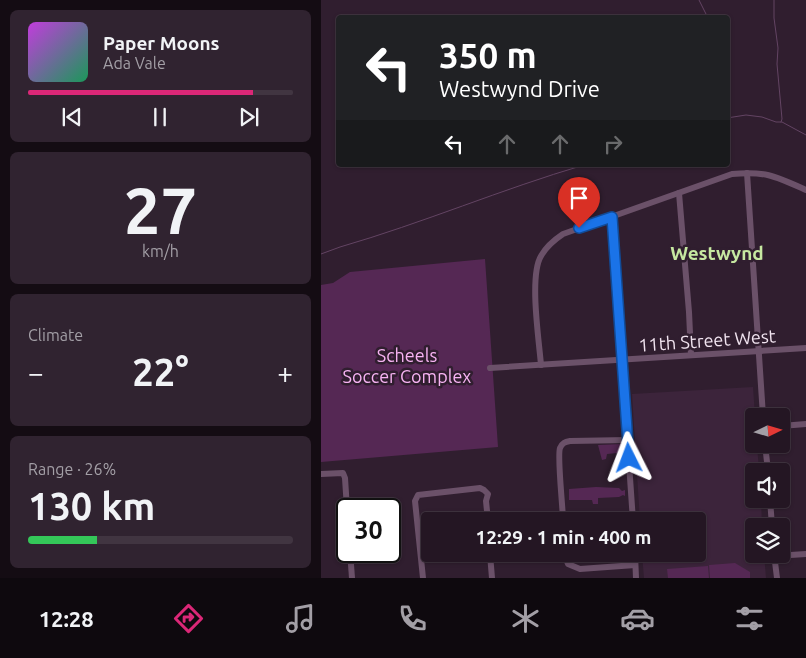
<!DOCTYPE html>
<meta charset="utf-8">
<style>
body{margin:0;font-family:Ubuntu,sans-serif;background:#302330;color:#f1f3f6;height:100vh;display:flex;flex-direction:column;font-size:19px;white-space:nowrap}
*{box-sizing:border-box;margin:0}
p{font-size:16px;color:#a39fa6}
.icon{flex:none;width:28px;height:28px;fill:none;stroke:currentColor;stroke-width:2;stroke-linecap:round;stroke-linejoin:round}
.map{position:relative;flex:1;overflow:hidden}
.drawer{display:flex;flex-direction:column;gap:10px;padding:10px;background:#140c13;width:321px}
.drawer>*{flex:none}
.guide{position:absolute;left:15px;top:15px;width:394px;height:152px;border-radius:5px;box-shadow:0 1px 4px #0004,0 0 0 1px #413541;background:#202124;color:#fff;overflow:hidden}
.needle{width:32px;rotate:85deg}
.controls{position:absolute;left:424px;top:408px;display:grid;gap:10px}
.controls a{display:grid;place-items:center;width:45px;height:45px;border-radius:5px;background:#241623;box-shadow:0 1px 4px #0004,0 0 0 1px #413541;font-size:25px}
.speed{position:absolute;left:15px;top:498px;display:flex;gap:10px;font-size:25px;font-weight:700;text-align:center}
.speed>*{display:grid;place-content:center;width:65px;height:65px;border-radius:50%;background:#241623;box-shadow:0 1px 4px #0004,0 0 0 1px #413541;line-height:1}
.speed .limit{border:2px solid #111;border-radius:8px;background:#fff;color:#111}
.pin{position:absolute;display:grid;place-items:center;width:42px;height:42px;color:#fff;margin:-51px -21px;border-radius:50% 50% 50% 0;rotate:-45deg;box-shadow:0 0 5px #0007}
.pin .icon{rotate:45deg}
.me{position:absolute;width:55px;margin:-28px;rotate:357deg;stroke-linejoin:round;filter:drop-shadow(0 0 4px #0008)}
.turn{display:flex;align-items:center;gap:18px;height:105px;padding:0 20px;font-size:22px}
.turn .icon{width:65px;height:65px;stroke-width:2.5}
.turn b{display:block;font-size:35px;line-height:42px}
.lanes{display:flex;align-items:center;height:48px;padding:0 20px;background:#0003;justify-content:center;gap:25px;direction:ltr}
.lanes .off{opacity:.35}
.big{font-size:38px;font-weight:600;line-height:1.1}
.drawer .card{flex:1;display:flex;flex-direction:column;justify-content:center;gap:8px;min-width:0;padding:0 18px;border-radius:8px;background:#302330}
.drawer .dial{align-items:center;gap:0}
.dial b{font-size:65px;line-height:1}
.song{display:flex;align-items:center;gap:15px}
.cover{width:60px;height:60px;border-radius:8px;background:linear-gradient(135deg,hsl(290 70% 55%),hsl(150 70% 35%))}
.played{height:5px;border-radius:2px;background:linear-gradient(90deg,#db2777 85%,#413541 85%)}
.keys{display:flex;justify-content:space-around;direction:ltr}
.heat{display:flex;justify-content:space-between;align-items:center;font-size:28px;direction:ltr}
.charge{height:8px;border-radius:4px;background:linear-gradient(90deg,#34c759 26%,#413541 0)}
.trip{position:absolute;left:100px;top:512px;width:285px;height:50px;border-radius:5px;background:#241623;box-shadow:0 1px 4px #0004,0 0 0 1px #413541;font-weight:600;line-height:50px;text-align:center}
.tab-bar{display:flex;height:80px;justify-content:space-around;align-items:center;background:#0e090e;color:#a39fa6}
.tab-bar .icon{width:35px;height:35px}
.tab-bar .active{color:#db2777}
.tab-bar b{font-size:22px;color:#f1f3f6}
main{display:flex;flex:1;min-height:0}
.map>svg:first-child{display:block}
.built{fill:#3c243b}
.green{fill:#552854}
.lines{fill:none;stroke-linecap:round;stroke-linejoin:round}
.stream{stroke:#634463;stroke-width:1}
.minor{stroke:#6b5169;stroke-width:6}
.route-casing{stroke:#114b97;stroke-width:12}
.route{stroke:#1a73e8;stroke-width:9}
.labels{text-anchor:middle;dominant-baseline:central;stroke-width:5;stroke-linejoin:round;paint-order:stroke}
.street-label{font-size:18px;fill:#f0e3ef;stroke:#301e2f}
.park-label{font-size:18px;fill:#f7b3f3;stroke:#301e2f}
.neighbourhood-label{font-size:19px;font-weight:bold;fill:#c6e8a1;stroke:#301e2f}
</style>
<main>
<section class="drawer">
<div class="card">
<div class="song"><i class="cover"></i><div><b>Paper Moons</b><p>Ada Vale</p></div></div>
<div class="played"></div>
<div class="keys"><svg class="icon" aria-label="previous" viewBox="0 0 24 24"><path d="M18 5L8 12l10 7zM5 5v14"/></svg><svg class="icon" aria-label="pause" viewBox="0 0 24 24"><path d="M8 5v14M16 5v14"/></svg><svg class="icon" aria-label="next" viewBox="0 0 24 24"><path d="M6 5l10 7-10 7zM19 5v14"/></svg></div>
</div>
<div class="card dial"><b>27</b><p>km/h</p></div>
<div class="card"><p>Climate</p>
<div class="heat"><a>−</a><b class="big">22°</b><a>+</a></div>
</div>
<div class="card"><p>Range · 26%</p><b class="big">130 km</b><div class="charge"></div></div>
</section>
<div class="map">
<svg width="485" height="578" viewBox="0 0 485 578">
<rect width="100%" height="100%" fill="#301e2f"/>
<!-- built -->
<polygon class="built" points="432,387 434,416 432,416 432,444 436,444 438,471 432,471 432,499 440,499 441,526 432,526 432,554 443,554 445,578 323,578 321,554 376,554 376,521 319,521 311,394"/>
<!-- green -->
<g class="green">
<polygon points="164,259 177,447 0,462 0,285 12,283 29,272"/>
<polygon points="301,444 302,458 296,459 296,453 286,454 285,459 281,460 277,445"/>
<polygon points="275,487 298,488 301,491 304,490 304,496 302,495 298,497 277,498 277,504 272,504 271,500 248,500 248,489"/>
<polygon points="414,563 429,572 429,578 389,578 388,565"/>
<polygon points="387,566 388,578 347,578 346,569"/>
</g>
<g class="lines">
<!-- stream -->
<g class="stream">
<polyline points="378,0 387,18"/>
<polyline points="453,0 453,18 457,48 456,64 461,119 460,122"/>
<polyline points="406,118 425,115 441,117 455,122 461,122 485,135"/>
<path d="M0,254L19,247C102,223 181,189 263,165"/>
</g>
<!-- minor -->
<g class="minor">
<polyline points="426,173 442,416"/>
<polyline points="358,193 368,312 370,355"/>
<polyline points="291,217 312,521"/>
<path d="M220,365C218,340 208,276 220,256C225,247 233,240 242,234L411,174C445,171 454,176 485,190"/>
<polyline points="169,368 485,348"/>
<polyline points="460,426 485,424"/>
<polyline points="444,444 447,471"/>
<polyline points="0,474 22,473 24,478 26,509"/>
<polyline points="449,499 451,526"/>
<path d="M242,521C242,508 236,456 239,448C241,443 244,442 249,441L307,440"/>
<polyline points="29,551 31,578"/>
<polyline points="169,554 171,578"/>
<polyline points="244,554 245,559 247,564 259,569 314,565"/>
<polyline points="314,554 315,578"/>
<polyline points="453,554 456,578"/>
<polyline points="454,556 485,554"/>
<polyline points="102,578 94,501 97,495 159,488 163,490 167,494 165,501 167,521"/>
</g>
</g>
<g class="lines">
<defs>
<polyline id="route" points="258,228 291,217 308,458"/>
</defs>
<!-- route casing -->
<use href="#route" class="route-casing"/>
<!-- route -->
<use href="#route" class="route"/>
</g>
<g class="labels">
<!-- street labels -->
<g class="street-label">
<text transform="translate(386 340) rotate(-4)">11th Street West</text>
</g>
<!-- park labels -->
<g class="park-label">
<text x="86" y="355">Scheels<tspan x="86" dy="21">Soccer Complex</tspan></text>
</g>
<!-- neighbourhood labels -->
<g class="neighbourhood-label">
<text x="396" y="253">Westwynd</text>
</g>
</g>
</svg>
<div class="controls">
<a><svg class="needle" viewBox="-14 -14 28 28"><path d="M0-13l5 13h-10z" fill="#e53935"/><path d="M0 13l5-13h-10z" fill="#a39fa6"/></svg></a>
<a><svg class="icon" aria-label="sound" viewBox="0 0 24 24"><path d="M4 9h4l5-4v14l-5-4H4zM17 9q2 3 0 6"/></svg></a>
<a><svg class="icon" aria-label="layers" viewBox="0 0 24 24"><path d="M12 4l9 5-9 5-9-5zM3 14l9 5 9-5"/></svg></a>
</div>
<div class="speed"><div class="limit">30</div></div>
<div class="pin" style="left:258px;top:228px;background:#d93025"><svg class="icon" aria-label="arrive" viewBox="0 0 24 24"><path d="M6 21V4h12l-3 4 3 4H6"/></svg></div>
<svg class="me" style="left:308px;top:458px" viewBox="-20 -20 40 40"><path d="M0-17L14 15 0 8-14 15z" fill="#1a73e8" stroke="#fff" stroke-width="4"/></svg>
<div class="trip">12:29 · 1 min · 400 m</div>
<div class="guide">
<div class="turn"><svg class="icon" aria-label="left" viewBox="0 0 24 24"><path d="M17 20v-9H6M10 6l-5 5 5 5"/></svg><div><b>350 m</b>Westwynd Drive</div></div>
<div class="lanes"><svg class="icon" aria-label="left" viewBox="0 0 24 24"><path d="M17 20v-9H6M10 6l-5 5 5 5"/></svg><svg class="icon off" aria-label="ahead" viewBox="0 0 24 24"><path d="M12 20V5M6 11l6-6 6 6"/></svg><svg class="icon off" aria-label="ahead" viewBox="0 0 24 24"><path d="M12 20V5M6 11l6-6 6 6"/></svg><svg class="icon off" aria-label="right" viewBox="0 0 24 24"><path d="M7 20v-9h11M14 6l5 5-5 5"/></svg></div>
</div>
</div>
</main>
<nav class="tab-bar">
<b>12:28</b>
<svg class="icon active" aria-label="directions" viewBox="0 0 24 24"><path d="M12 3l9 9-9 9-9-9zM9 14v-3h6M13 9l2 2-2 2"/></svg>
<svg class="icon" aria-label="music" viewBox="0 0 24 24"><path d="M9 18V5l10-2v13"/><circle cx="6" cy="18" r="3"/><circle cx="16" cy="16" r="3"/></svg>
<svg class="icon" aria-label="phone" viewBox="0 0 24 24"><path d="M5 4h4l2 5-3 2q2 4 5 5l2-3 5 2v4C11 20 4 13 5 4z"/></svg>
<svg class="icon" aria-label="climate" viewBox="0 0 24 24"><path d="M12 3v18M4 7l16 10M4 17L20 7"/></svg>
<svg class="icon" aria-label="car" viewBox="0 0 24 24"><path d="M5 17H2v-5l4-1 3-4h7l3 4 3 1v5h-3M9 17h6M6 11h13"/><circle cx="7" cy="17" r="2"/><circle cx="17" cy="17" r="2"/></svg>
<svg class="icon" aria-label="filters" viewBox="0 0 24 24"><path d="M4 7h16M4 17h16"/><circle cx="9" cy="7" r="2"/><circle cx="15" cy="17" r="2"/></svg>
</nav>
